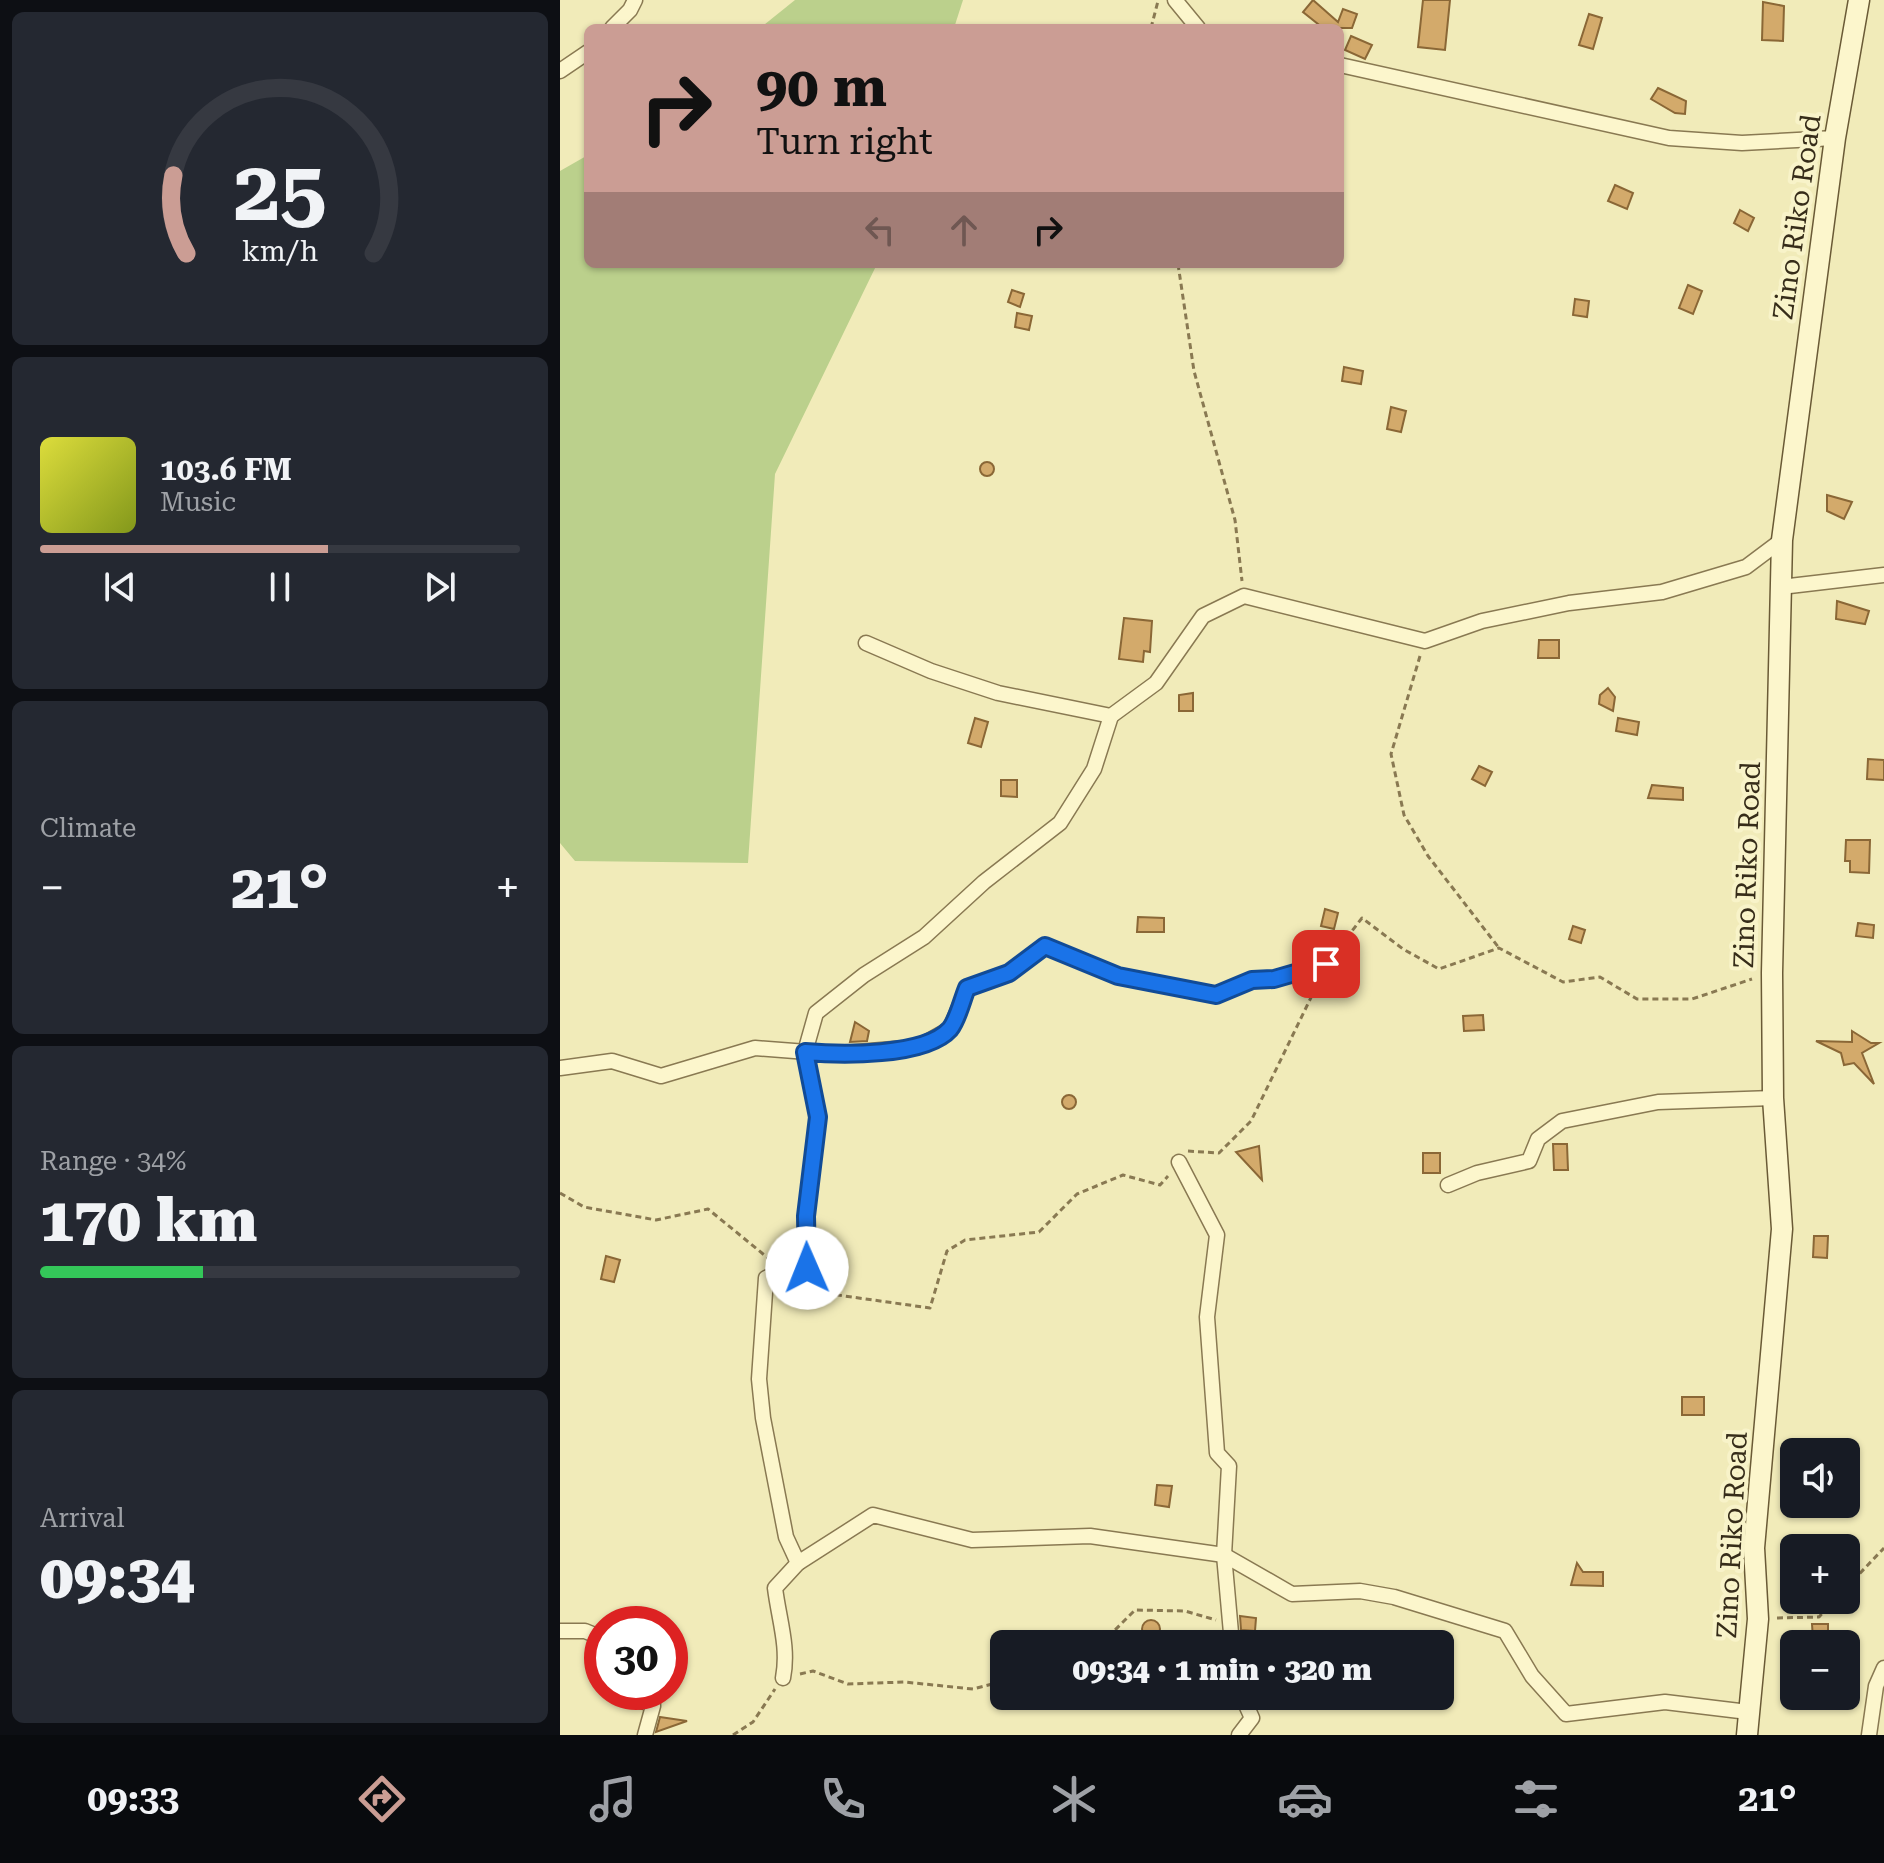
<!DOCTYPE html>
<meta charset="utf-8">
<style>
body{margin:0;font-family:"Roboto Serif",serif;background:#242831;color:#f1f3f6;height:100vh;display:flex;flex-direction:column;font-size:30px;white-space:nowrap}
*{box-sizing:border-box;margin:0}
p{font-size:26px;color:#9ea1a6}
.icon{flex:none;width:44px;height:44px;fill:none;stroke:currentColor;stroke-width:2;stroke-linecap:round;stroke-linejoin:round}
.map{position:relative;flex:1;overflow:hidden}
.side{display:flex;flex-direction:column;gap:12px;padding:12px;background:#0d0f14;width:560px}
.side>*{flex:none}
.top-card{position:absolute;left:24px;top:24px;width:760px;height:244px;border-radius:12px;box-shadow:0 2px 6px #0004;background:#cb9d94;color:#111;overflow:hidden}
.controls{position:absolute;left:1220px;top:1438px;display:grid;gap:16px}
.controls a{display:grid;place-items:center;width:80px;height:80px;border-radius:12px;background:#171b24;box-shadow:0 2px 6px #0004;font-size:40px}
.speed{position:absolute;left:24px;top:1606px;display:flex;gap:16px;font-size:40px;font-weight:700;text-align:center}
.speed>*{display:grid;place-content:center;width:104px;height:104px;border-radius:50%;background:#171b24;box-shadow:0 2px 6px #0004;line-height:1}
.speed .limit{border:12px solid #d22;background:#fff;color:#111}
.pin{position:absolute;display:grid;place-items:center;width:68px;height:68px;color:#fff;margin:-34px;border-radius:16px;box-shadow:0 4px 12px #0006}
.me{position:absolute;width:88px;margin:-44px;rotate:359deg;stroke-linejoin:round;filter:drop-shadow(0 0 6px #0008)}
.turn{display:flex;align-items:center;gap:28px;height:168px;padding:0 40px;font-size:36px}
.turn .icon{width:104px;height:104px;stroke-width:2.5}
.turn b{display:block;font-size:56px;line-height:68px}
.lanes{display:flex;align-items:center;height:76px;padding:0 40px;background:#0003;justify-content:center;gap:40px;direction:ltr}
.lanes .off{opacity:.35}
.big{font-size:60px;font-weight:800;line-height:1.1}
.side .tile{flex:1;display:flex;flex-direction:column;justify-content:center;gap:12px;min-width:0;padding:0 28px;border-radius:12px;background:#242831}
.side .dial{align-items:center;gap:0}
.dial svg{height:208px;overflow:visible;fill:none;stroke:#363941;stroke-width:7;stroke-linecap:round;text-anchor:middle}
.dial text{fill:#f1f3f6;stroke:none}
.song{display:flex;align-items:center;gap:24px}
.cover{width:96px;height:96px;border-radius:12px;background:linear-gradient(135deg,hsl(60 70% 55%),hsl(70 70% 35%))}
.played{height:8px;border-radius:4px;background:linear-gradient(90deg,#cb9d94 60%,#363941 60%)}
.keys{display:flex;justify-content:space-around;direction:ltr}
.heat{display:flex;justify-content:space-between;align-items:center;font-size:44px;direction:ltr}
.charge{height:12px;border-radius:6px;background:linear-gradient(90deg,#34c759 34%,#363941 0)}
.trip{position:absolute;left:430px;top:1630px;width:464px;height:80px;border-radius:12px;background:#171b24;box-shadow:0 2px 6px #0004;font-weight:800;line-height:80px;text-align:center}
.tabs{display:flex;height:128px;justify-content:space-around;align-items:center;background:#090b0e;color:#9ea1a6}
.tabs .icon{width:56px;height:56px}
.tabs .active{color:#cb9d94}
.tabs b{font-size:36px;color:#f1f3f6}
main{display:flex;flex:1;min-height:0}
.map>svg:first-child{display:block}
.green{fill:#bbd08c}
.building{fill:#d3aa6b;stroke:#8a6736;stroke-width:2}
.lines{fill:none;stroke-linecap:round;stroke-linejoin:round}
.street-casing{stroke:#897952;stroke-width:17}
.secondary-casing{stroke:#6a5a36;stroke-width:23}
.path{stroke:#897952;stroke-width:3;stroke-dasharray:6 4;stroke-linecap:butt}
.street{stroke:#fcf6cc;stroke-width:14}
.secondary{stroke:#fcf6cc;stroke-width:20}
.route-casing{stroke:#114b97;stroke-width:20}
.route{stroke:#1a73e8;stroke-width:14}
.labels{text-anchor:middle;dominant-baseline:central;stroke-width:8;stroke-linejoin:round;paint-order:stroke}
.street-label{font-size:28px;fill:#362c19;stroke:#f8f3c9}
</style>
<main>
<section class="side">
<div class="tile dial"><svg viewBox="0 0 100 80">
<path d="M14 69A42 42 0 1 1 86 69"/>
<path d="M14 69A42 42 0 0 1 9 39" stroke="#cb9d94"/>
<text x="50" y="56" font-size="32" font-weight="700">25</text>
<text x="50" y="72" font-size="11">km/h</text>
</svg></div>
<div class="tile">
<div class="song"><i class="cover"></i><div><b>103.6 FM</b><p>Music</p></div></div>
<div class="played"></div>
<div class="keys"><svg class="icon" aria-label="previous" viewBox="0 0 24 24"><path d="M18 5L8 12l10 7zM5 5v14"/></svg><svg class="icon" aria-label="pause" viewBox="0 0 24 24"><path d="M8 5v14M16 5v14"/></svg><svg class="icon" aria-label="next" viewBox="0 0 24 24"><path d="M6 5l10 7-10 7zM19 5v14"/></svg></div>
</div>
<div class="tile"><p>Climate</p>
<div class="heat"><a>−</a><b class="big">21°</b><a>+</a></div>
</div>
<div class="tile"><p>Range · 34%</p><b class="big">170 km</b><div class="charge"></div></div>
<div class="tile"><p>Arrival</p><b class="big">09:34</b></div>
</section>
<div class="map">
<svg width="1324" height="1735" viewBox="0 0 1324 1735">
<rect width="100%" height="100%" fill="#f1ebb9"/>
<!-- green -->
<g class="green">
<polygon points="235,0 403,0 394,28 200,28"/>
<polygon points="28,155 28,264 317,264 215,474 188,863 15,861 0,843 0,171"/>
</g>
<!-- building -->
<g class="building">
<polygon points="753,0 778,22 783,9 797,14 792,28 763,28 743,12"/>
<polygon points="863,0 890,0 885,50 858,47"/>
<polygon points="1203,2 1224,6 1223,41 1202,40"/>
<polygon points="1029,14 1042,18 1033,49 1019,45"/>
<polygon points="791,36 812,45 805,59 785,50"/>
<polygon points="1098,88 1126,101 1125,114 1115,113 1091,99"/>
<polygon points="1055,185 1073,193 1067,209 1048,201"/>
<polygon points="1180,210 1194,218 1188,231 1174,223"/>
<polygon points="1128,285 1142,291 1133,314 1119,308"/>
<polygon points="452,290 464,294 460,307 448,302"/>
<polygon points="1015,299 1029,301 1027,317 1013,315"/>
<polygon points="457,313 472,316 469,330 455,327"/>
<polygon points="784,367 803,371 801,384 782,381"/>
<polygon points="831,407 846,411 841,432 827,429"/>
<circle cx="427" cy="469" r="7"/>
<polygon points="1267,495 1292,502 1284,519 1267,511"/>
<polygon points="1277,601 1309,611 1305,624 1276,619"/>
<polygon points="564,618 592,621 590,652 584,651 583,662 559,659"/>
<polygon points="979,640 999,640 999,658 978,658"/>
<polygon points="1048,688 1055,697 1053,711 1039,704 1040,695"/>
<polygon points="633,693 633,711 619,711 619,695"/>
<polygon points="415,718 428,722 421,747 408,743"/>
<polygon points="1058,718 1079,722 1077,735 1056,731"/>
<polygon points="1308,759 1324,760 1324,780 1307,779"/>
<polygon points="919,766 932,772 925,786 912,779"/>
<polygon points="441,780 457,780 457,797 441,796"/>
<polygon points="1092,785 1123,788 1123,800 1088,798"/>
<polygon points="1286,840 1310,840 1309,873 1290,872 1290,861 1285,861"/>
<polygon points="765,909 778,913 774,929 761,926"/>
<polygon points="578,917 604,918 604,932 577,932"/>
<polygon points="1298,923 1314,925 1313,938 1296,936"/>
<polygon points="1013,926 1025,930 1021,943 1009,939"/>
<polygon points="923,1015 924,1030 904,1031 903,1016"/>
<polygon points="295,1022 309,1031 307,1041 290,1042"/>
<polygon points="1292,1031 1311,1043 1319,1043 1302,1053 1314,1084 1294,1063 1284,1065 1281,1053 1256,1041 1292,1042"/>
<circle cx="509" cy="1102" r="7"/>
<polygon points="993,1144 1007,1144 1008,1170 994,1170"/>
<polygon points="699,1146 702,1180 676,1152"/>
<rect x="863" y="1153" width="17" height="20"/>
<polygon points="1254,1236 1268,1236 1267,1258 1253,1257"/>
<polygon points="46,1256 60,1260 54,1282 41,1279"/>
<rect x="1122" y="1397" width="22" height="18"/>
<polygon points="597,1485 612,1486 609,1507 595,1505"/>
<polygon points="1017,1563 1023,1572 1043,1572 1043,1586 1011,1585"/>
<polygon points="680,1616 696,1618 695,1631 681,1630"/>
<circle cx="591" cy="1629" r="9"/>
<polygon points="1252,1624 1268,1624 1268,1638 1253,1639"/>
<polygon points="71,1692 82,1693 82,1709 68,1707"/>
<polygon points="100,1717 127,1721 96,1732"/>
</g>
<g class="lines">
<defs>
<g id="street">
<polyline points="615,0 638,28"/>
<polyline points="52,28 70,10 75,0"/>
<polyline points="780,65 1109,138 1182,143 1275,138"/>
<polyline points="0,71 28,52"/>
<polyline points="1221,587 1324,575"/>
<polyline points="306,643 371,671 438,693 551,716 596,683 643,616 684,596 865,641 922,621 1009,603 1102,592 1186,567 1222,540"/>
<polyline points="0,1068 52,1061 101,1076 195,1048 273,1054 358,1047 390,1029 407,988 449,973 485,946 558,976 656,995 692,980 714,979 766,964"/>
<polyline points="619,1162 657,1235 647,1317 657,1453 669,1466 664,1555 672,1644"/>
<polyline points="888,1185 917,1173 969,1161 978,1139 1002,1121 1098,1102 1213,1098"/>
<polyline points="238,1563 226,1537 203,1418 199,1379 206,1278 222,1270 247,1268 246,1216 258,1117 245,1052 256,1013 304,975 364,937 424,882 500,823 534,769 551,716"/>
<polyline points="0,1631 25,1631 42,1638"/>
<path d="M223,1678C229,1647 219,1620 215,1588L238,1563L313,1515L412,1540L530,1536L664,1555L732,1594L800,1591L834,1597L945,1631L972,1676L1006,1714L1105,1702L1188,1712"/>
<polyline points="85,1735 93,1706 92,1692"/>
<polyline points="679,1735 692,1718 682,1696"/>
<polyline points="1309,1735 1316,1686 1324,1668"/>
</g>
<polyline id="secondary" points="1187,1735 1198,1619 1194,1548 1222,1229 1213,1098 1212,973 1222,540 1275,138 1299,0"/>
</defs>
<!-- street casing -->
<use href="#street" class="street-casing"/>
<!-- secondary casing -->
<use href="#secondary" class="secondary-casing"/>
<!-- path -->
<g class="path">
<polyline points="591,28 598,1"/>
<polyline points="618,264 634,371 675,520 682,581"/>
<polyline points="860,656 831,754 844,815 868,856 939,948"/>
<polyline points="774,954 802,918 843,949 879,969 939,948 1003,982 1040,977 1077,999 1132,999 1192,979"/>
<polyline points="628,1151 659,1153 691,1121 759,981"/>
<polyline points="0,1193 24,1207 96,1220 148,1209 208,1258"/>
<polyline points="239,1283 249,1291 370,1308 387,1251 405,1240 479,1232 517,1194 563,1175 600,1185 608,1176"/>
<polyline points="1286,1588 1324,1548"/>
<polyline points="1217,1618 1259,1617 1274,1600"/>
<polyline points="541,1644 575,1610 625,1611 656,1620"/>
<polyline points="240,1674 253,1671 288,1684 344,1682 413,1689 444,1681"/>
<polyline points="173,1735 193,1722 215,1689"/>
</g>
<!-- street -->
<use href="#street" class="street"/>
<!-- secondary -->
<use href="#secondary" class="secondary"/>
</g>
<g class="lines">
<defs>
<path id="route" d="M247,1268L246,1216L258,1117L245,1052C280,1055 365,1057 390,1029C398,1019 402,1000 407,988L449,973L485,946L558,976L656,995L692,980L714,979L766,964"/>
</defs>
<!-- route casing -->
<use href="#route" class="route-casing"/>
<!-- route -->
<use href="#route" class="route"/>
</g>
<g class="labels">
<!-- street labels -->
<g class="street-label">
<text transform="translate(1237 217) rotate(-82)">Zino Riko Road</text>
<text transform="translate(1187 865) rotate(-88)">Zino Riko Road</text>
<text transform="translate(1172 1535) rotate(-87)">Zino Riko Road</text>
</g>
</g>
</svg>
<div class="controls">
<a><svg class="icon" aria-label="sound" viewBox="0 0 24 24"><path d="M4 9h4l5-4v14l-5-4H4zM17 9q2 3 0 6"/></svg></a>
<a>+</a>
<a>−</a>
</div>
<div class="speed"><div class="limit">30</div></div>
<div class="pin" style="left:766px;top:964px;background:#d93025"><svg class="icon" aria-label="arrive" viewBox="0 0 24 24"><path d="M6 21V4h12l-3 4 3 4H6"/></svg></div>
<svg class="me" style="left:247px;top:1268px" viewBox="-20 -20 40 40"><circle r="19" fill="#fff"/><path d="M0-13L10 11 0 6-10 11z" fill="#1a73e8"/></svg>
<div class="trip">09:34 · 1 min · 320 m</div>
<div class="top-card">
<div class="turn"><svg class="icon" aria-label="right" viewBox="0 0 24 24"><path d="M7 20v-9h11M14 6l5 5-5 5"/></svg><div><b>90 m</b>Turn right</div></div>
<div class="lanes"><svg class="icon off" aria-label="left" viewBox="0 0 24 24"><path d="M17 20v-9H6M10 6l-5 5 5 5"/></svg><svg class="icon off" aria-label="ahead" viewBox="0 0 24 24"><path d="M12 20V5M6 11l6-6 6 6"/></svg><svg class="icon" aria-label="right" viewBox="0 0 24 24"><path d="M7 20v-9h11M14 6l5 5-5 5"/></svg></div>
</div>
</div>
</main>
<nav class="tabs">
<b>09:33</b>
<svg class="icon active" aria-label="directions" viewBox="0 0 24 24"><path d="M12 3l9 9-9 9-9-9zM9 14v-3h6M13 9l2 2-2 2"/></svg>
<svg class="icon" aria-label="music" viewBox="0 0 24 24"><path d="M9 18V5l10-2v13"/><circle cx="6" cy="18" r="3"/><circle cx="16" cy="16" r="3"/></svg>
<svg class="icon" aria-label="phone" viewBox="0 0 24 24"><path d="M5 4h4l2 5-3 2q2 4 5 5l2-3 5 2v4C11 20 4 13 5 4z"/></svg>
<svg class="icon" aria-label="climate" viewBox="0 0 24 24"><path d="M12 3v18M4 7l16 10M4 17L20 7"/></svg>
<svg class="icon" aria-label="car" viewBox="0 0 24 24"><path d="M5 17H2v-5l4-1 3-4h7l3 4 3 1v5h-3M9 17h6M6 11h13"/><circle cx="7" cy="17" r="2"/><circle cx="17" cy="17" r="2"/></svg>
<svg class="icon" aria-label="filters" viewBox="0 0 24 24"><path d="M4 7h16M4 17h16"/><circle cx="9" cy="7" r="2"/><circle cx="15" cy="17" r="2"/></svg>
<b>21°</b>
</nav>
